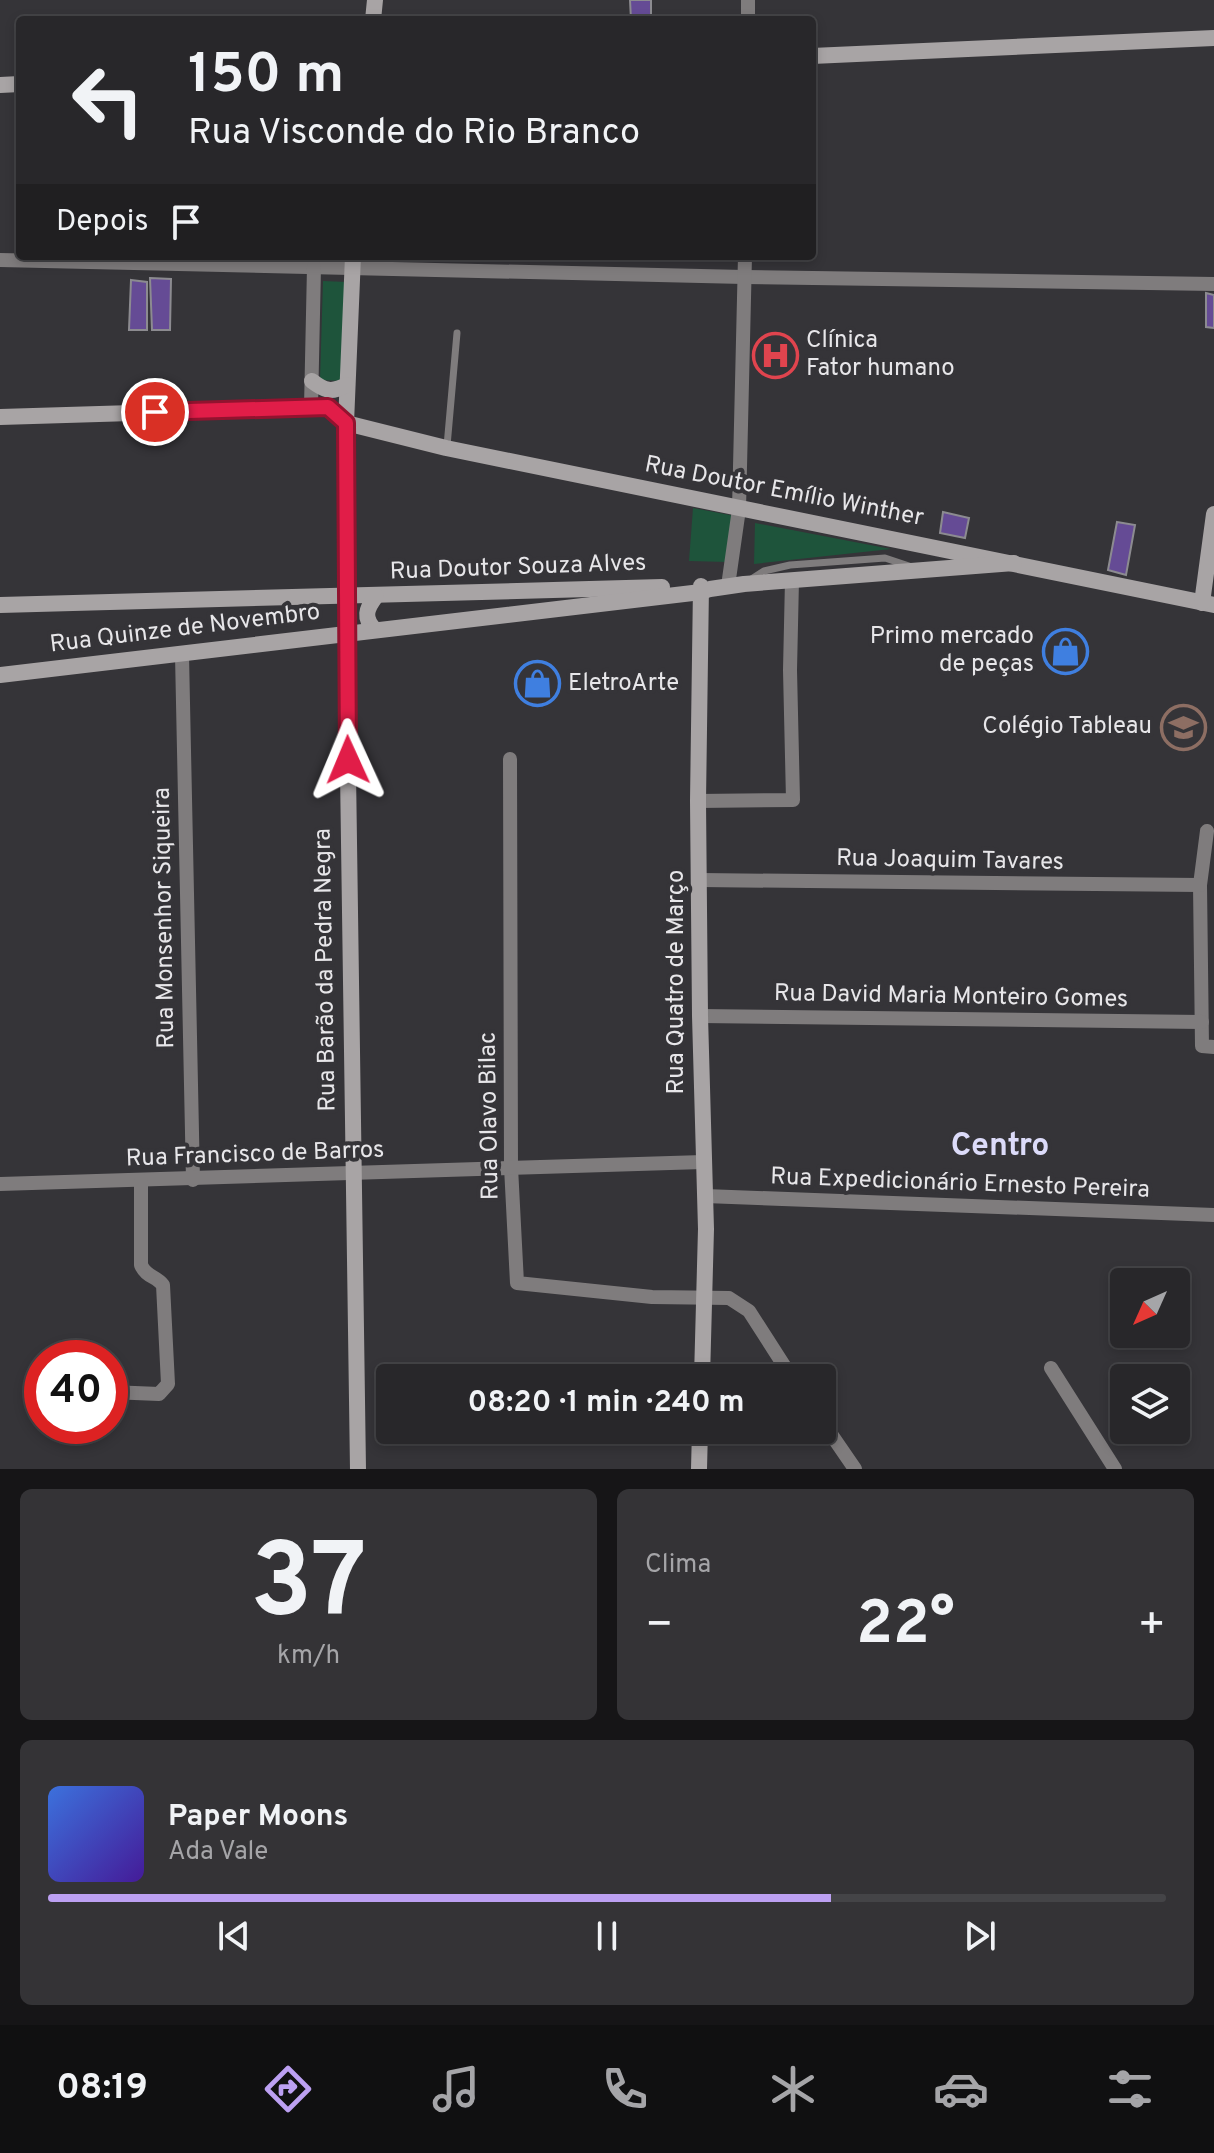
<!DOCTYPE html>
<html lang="pt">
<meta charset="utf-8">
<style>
body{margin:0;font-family:Overpass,sans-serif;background:#343336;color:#f1f3f6;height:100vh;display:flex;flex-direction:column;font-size:30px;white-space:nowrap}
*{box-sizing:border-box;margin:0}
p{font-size:26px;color:#a5a5a8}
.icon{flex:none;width:44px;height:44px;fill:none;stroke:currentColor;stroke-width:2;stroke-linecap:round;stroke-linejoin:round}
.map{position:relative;height:1469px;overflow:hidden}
.side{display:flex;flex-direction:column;gap:20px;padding:20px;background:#161517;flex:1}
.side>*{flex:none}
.top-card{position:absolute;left:16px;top:16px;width:800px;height:244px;border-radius:8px;box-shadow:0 4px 12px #0003,0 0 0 2px #444447;background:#28272a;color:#f1f3f6;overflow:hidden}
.needle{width:52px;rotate:225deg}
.tools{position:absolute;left:1110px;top:1268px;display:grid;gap:16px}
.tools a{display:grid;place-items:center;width:80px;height:80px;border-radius:8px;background:#28272a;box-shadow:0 4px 12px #0003,0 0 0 2px #444447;font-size:40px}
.speed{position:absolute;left:24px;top:1340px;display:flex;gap:16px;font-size:40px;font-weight:700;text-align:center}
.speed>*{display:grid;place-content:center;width:104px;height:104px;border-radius:50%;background:#28272a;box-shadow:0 4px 12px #0003,0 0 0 2px #444447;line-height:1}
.speed .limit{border:12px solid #d22;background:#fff;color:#111}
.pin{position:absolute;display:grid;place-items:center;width:68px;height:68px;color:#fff;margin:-34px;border:4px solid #fff;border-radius:50%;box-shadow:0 2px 8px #0007}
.me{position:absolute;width:88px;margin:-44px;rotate:359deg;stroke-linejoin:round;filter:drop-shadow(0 0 6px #0008)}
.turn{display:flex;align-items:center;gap:28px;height:168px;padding:0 40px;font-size:36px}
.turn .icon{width:104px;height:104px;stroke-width:2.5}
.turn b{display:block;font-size:56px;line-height:68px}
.then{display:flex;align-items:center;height:76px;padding:0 40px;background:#0003;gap:16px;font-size:30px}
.big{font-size:60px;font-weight:700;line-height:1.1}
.side .tile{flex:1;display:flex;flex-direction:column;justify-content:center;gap:12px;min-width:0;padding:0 28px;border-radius:12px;background:#343336}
.side .dial{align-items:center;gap:0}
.dial b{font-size:104px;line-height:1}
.song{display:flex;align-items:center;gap:24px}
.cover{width:96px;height:96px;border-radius:12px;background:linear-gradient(135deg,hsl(220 70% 55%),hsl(260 70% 35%))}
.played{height:8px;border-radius:4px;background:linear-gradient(90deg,#bca0f2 70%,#444447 70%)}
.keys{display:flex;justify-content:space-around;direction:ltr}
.heat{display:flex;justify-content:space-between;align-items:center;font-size:44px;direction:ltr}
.side .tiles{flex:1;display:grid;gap:20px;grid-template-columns:1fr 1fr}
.tile:last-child{grid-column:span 2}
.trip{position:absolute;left:376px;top:1364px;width:460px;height:80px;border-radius:8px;background:#28272a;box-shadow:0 4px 12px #0003,0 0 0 2px #444447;font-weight:700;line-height:80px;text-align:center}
.tabs{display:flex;height:128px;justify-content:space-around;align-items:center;background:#101011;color:#a5a5a8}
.tabs .icon{width:56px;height:56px}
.tabs .active{color:#bca0f2}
.tabs b{font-size:36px;color:#f1f3f6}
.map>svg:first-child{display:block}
.green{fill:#1e543b}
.building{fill:#654b95;stroke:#8c8b90;stroke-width:2}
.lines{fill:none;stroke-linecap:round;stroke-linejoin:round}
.lane{stroke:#7f7c7d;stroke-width:7}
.street{stroke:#7f7c7d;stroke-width:14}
.secondary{stroke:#a8a4a5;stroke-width:16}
.route-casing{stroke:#92132f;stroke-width:20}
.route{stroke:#e11d48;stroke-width:14}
.labels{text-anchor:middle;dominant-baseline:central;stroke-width:8;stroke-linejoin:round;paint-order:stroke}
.poi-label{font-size:24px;fill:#e7e6e9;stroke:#353438;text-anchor:start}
.street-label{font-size:24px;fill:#e7e6e9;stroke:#353438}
.district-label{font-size:32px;font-weight:bold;fill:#dcdbf9;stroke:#353438}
</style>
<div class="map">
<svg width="1214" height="1469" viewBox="0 0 1214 1469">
<rect width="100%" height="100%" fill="#353438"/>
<!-- green -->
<g class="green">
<polygon points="323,281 347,282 343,381 320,380"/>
<polygon points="693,508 735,516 728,562 689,561"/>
<polygon points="755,523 891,549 754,564"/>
</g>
<!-- building -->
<g class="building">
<polygon points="630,0 651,0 651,20 631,20"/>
<polygon points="150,278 171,279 170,330 152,330"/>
<polygon points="131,280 147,282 147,330 129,330"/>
<polygon points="1206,293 1214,295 1214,328 1206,327"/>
<polygon points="943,512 969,518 965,538 940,533"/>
<polygon points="1117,522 1135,525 1126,575 1108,570"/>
</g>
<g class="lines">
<!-- lane -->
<g class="lane">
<polyline points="447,446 457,333"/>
<polyline points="750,580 764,571 790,565 885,558 912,567"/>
</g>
<!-- street -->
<g class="street">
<polyline points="748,0 748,20"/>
<polyline points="0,260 744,277 1214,284"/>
<polyline points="311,407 314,267"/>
<polyline points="728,586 739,509 745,256"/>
<polyline points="182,655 193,1180"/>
<polyline points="510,759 511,1167 517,1283 652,1297 729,1298 749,1311 792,1378"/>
<polyline points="698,801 793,800 790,670 792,580"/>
<polyline points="1207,831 1200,885 1202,1046 1214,1047"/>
<polyline points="701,880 1200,885"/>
<polyline points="700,1016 1202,1022"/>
<polyline points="0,1184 703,1162"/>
<polyline points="705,1196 1214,1215"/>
<polyline points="1051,1368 1115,1469"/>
<path d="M110,1392L159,1394L168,1384L163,1285C156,1276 146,1277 141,1265V1181"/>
<polyline points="822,1421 855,1469"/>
</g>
<!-- secondary -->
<g class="secondary">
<polyline points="373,20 375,0"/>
<polyline points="812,56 1214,38"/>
<polyline points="0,85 20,84"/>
<polyline points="353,256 346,423 346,633 358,1469"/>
<path d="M312,381C325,391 331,393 347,385"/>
<polyline points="0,417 328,407 346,423"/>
<polyline points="346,423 446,448 1214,605"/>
<polyline points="701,586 698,801 700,1016 706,1229 702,1378"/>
<polyline points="1202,603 1214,514"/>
<polyline points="0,605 662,587"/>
<path d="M375,630C363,618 366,609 376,596"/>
<polyline points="0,675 701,592 710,589 744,584 1014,563"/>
<polyline points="699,1469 700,1430"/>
</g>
</g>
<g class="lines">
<defs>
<polyline id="route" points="155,412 328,407 346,423 348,760"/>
</defs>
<!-- route casing -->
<use href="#route" class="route-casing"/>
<!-- route -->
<use href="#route" class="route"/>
</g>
<!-- icons -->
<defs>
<symbol id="hospital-ring" viewBox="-11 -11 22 22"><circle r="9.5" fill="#353438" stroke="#e0444e" stroke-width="1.5"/><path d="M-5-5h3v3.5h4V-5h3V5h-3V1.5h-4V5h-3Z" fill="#e0444e"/></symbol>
<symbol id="shop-ring" viewBox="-11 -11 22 22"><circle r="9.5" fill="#353438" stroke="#3f7fe0" stroke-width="1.5"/><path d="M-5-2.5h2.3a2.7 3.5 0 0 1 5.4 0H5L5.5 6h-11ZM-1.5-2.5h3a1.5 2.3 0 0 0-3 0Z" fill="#3f7fe0"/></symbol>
<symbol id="university-ring" viewBox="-11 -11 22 22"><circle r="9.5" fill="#353438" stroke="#8d6e63" stroke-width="1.5"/><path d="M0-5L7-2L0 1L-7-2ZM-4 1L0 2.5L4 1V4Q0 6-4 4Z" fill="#8d6e63"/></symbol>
</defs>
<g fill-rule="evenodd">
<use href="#hospital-ring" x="750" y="330" width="51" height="51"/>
<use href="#shop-ring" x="1040" y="626" width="51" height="51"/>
<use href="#shop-ring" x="512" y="658" width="51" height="51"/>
<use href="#university-ring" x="1158" y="702" width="51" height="51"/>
</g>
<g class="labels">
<!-- poi labels -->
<g class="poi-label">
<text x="806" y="341">Clínica<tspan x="806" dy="28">Fator humano</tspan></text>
<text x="1034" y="637" text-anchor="end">Primo mercado<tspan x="1034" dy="28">de peças</tspan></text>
<text x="568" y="684">EletroArte</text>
<text x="1152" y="727" text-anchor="end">Colégio Tableau</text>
</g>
<!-- street labels -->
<g class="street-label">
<text transform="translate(784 492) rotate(11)">Rua Doutor Emílio Winther</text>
<text transform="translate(518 568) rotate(-2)">Rua Doutor Souza Alves</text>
<text transform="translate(185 629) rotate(-7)">Rua Quinze de Novembro</text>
<text transform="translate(950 861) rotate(1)">Rua Joaquim Tavares</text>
<text transform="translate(165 918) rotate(-91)">Rua Monsenhor Siqueira</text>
<text transform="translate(326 970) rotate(-91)">Rua Barão da Pedra Negra</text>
<text transform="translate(677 982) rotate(-90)">Rua Quatro de Março</text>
<text transform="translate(951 997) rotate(1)">Rua David Maria Monteiro Gomes</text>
<text transform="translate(490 1116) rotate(-91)">Rua Olavo Bilac</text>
<text transform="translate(255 1155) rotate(-2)">Rua Francisco de Barros</text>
<text transform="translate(960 1184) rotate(2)">Rua Expedicionário Ernesto Pereira</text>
</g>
<!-- district labels -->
<g class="district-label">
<text x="1000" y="1147">Centro</text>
</g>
</g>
</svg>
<div class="tools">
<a><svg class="needle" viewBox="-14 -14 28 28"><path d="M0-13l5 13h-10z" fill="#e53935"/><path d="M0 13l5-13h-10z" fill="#a5a5a8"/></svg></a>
<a><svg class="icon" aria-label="layers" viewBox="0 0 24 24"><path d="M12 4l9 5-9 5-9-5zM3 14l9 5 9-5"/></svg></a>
</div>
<div class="speed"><div class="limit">40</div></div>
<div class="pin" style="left:155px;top:412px;background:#d93025"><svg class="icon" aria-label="arrive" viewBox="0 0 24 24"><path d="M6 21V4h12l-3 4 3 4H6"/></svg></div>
<svg class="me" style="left:348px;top:760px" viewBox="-20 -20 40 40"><path d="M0-17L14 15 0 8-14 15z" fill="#e11d48" stroke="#fff" stroke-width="4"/></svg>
<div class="trip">08:20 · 1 min · 240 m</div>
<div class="top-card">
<div class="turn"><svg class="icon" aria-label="left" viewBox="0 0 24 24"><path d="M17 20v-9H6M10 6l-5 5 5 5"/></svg><div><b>150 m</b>Rua Visconde do Rio Branco</div></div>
<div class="then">Depois<svg class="icon" aria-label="arrive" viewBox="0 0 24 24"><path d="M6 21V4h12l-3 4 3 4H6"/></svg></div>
</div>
</div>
<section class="side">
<div class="tiles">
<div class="tile dial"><b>37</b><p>km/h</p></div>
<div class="tile"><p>Clima</p>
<div class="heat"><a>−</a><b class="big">22°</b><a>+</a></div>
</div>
<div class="tile">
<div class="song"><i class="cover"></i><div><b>Paper Moons</b><p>Ada Vale</p></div></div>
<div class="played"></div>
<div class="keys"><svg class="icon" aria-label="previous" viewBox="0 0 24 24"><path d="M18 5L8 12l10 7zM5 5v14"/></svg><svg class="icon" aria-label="pause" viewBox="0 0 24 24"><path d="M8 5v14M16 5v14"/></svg><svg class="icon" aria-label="next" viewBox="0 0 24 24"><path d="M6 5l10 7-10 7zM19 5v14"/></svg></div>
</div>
</div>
</section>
<nav class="tabs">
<b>08:19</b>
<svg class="icon active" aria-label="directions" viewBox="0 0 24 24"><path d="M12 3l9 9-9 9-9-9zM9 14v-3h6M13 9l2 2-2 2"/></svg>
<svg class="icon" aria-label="music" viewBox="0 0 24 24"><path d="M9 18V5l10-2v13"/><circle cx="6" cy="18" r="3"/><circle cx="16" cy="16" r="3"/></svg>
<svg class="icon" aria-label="phone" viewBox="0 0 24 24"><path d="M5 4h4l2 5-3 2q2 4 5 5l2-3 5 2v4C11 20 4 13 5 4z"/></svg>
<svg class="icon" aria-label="climate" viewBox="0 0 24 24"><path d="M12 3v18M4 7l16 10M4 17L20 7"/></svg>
<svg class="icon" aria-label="car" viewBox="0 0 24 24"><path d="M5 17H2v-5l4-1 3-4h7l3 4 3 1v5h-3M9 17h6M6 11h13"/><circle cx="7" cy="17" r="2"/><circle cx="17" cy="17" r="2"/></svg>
<svg class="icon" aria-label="filters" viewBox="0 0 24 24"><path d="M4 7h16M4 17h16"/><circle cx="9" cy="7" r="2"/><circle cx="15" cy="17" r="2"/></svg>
</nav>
